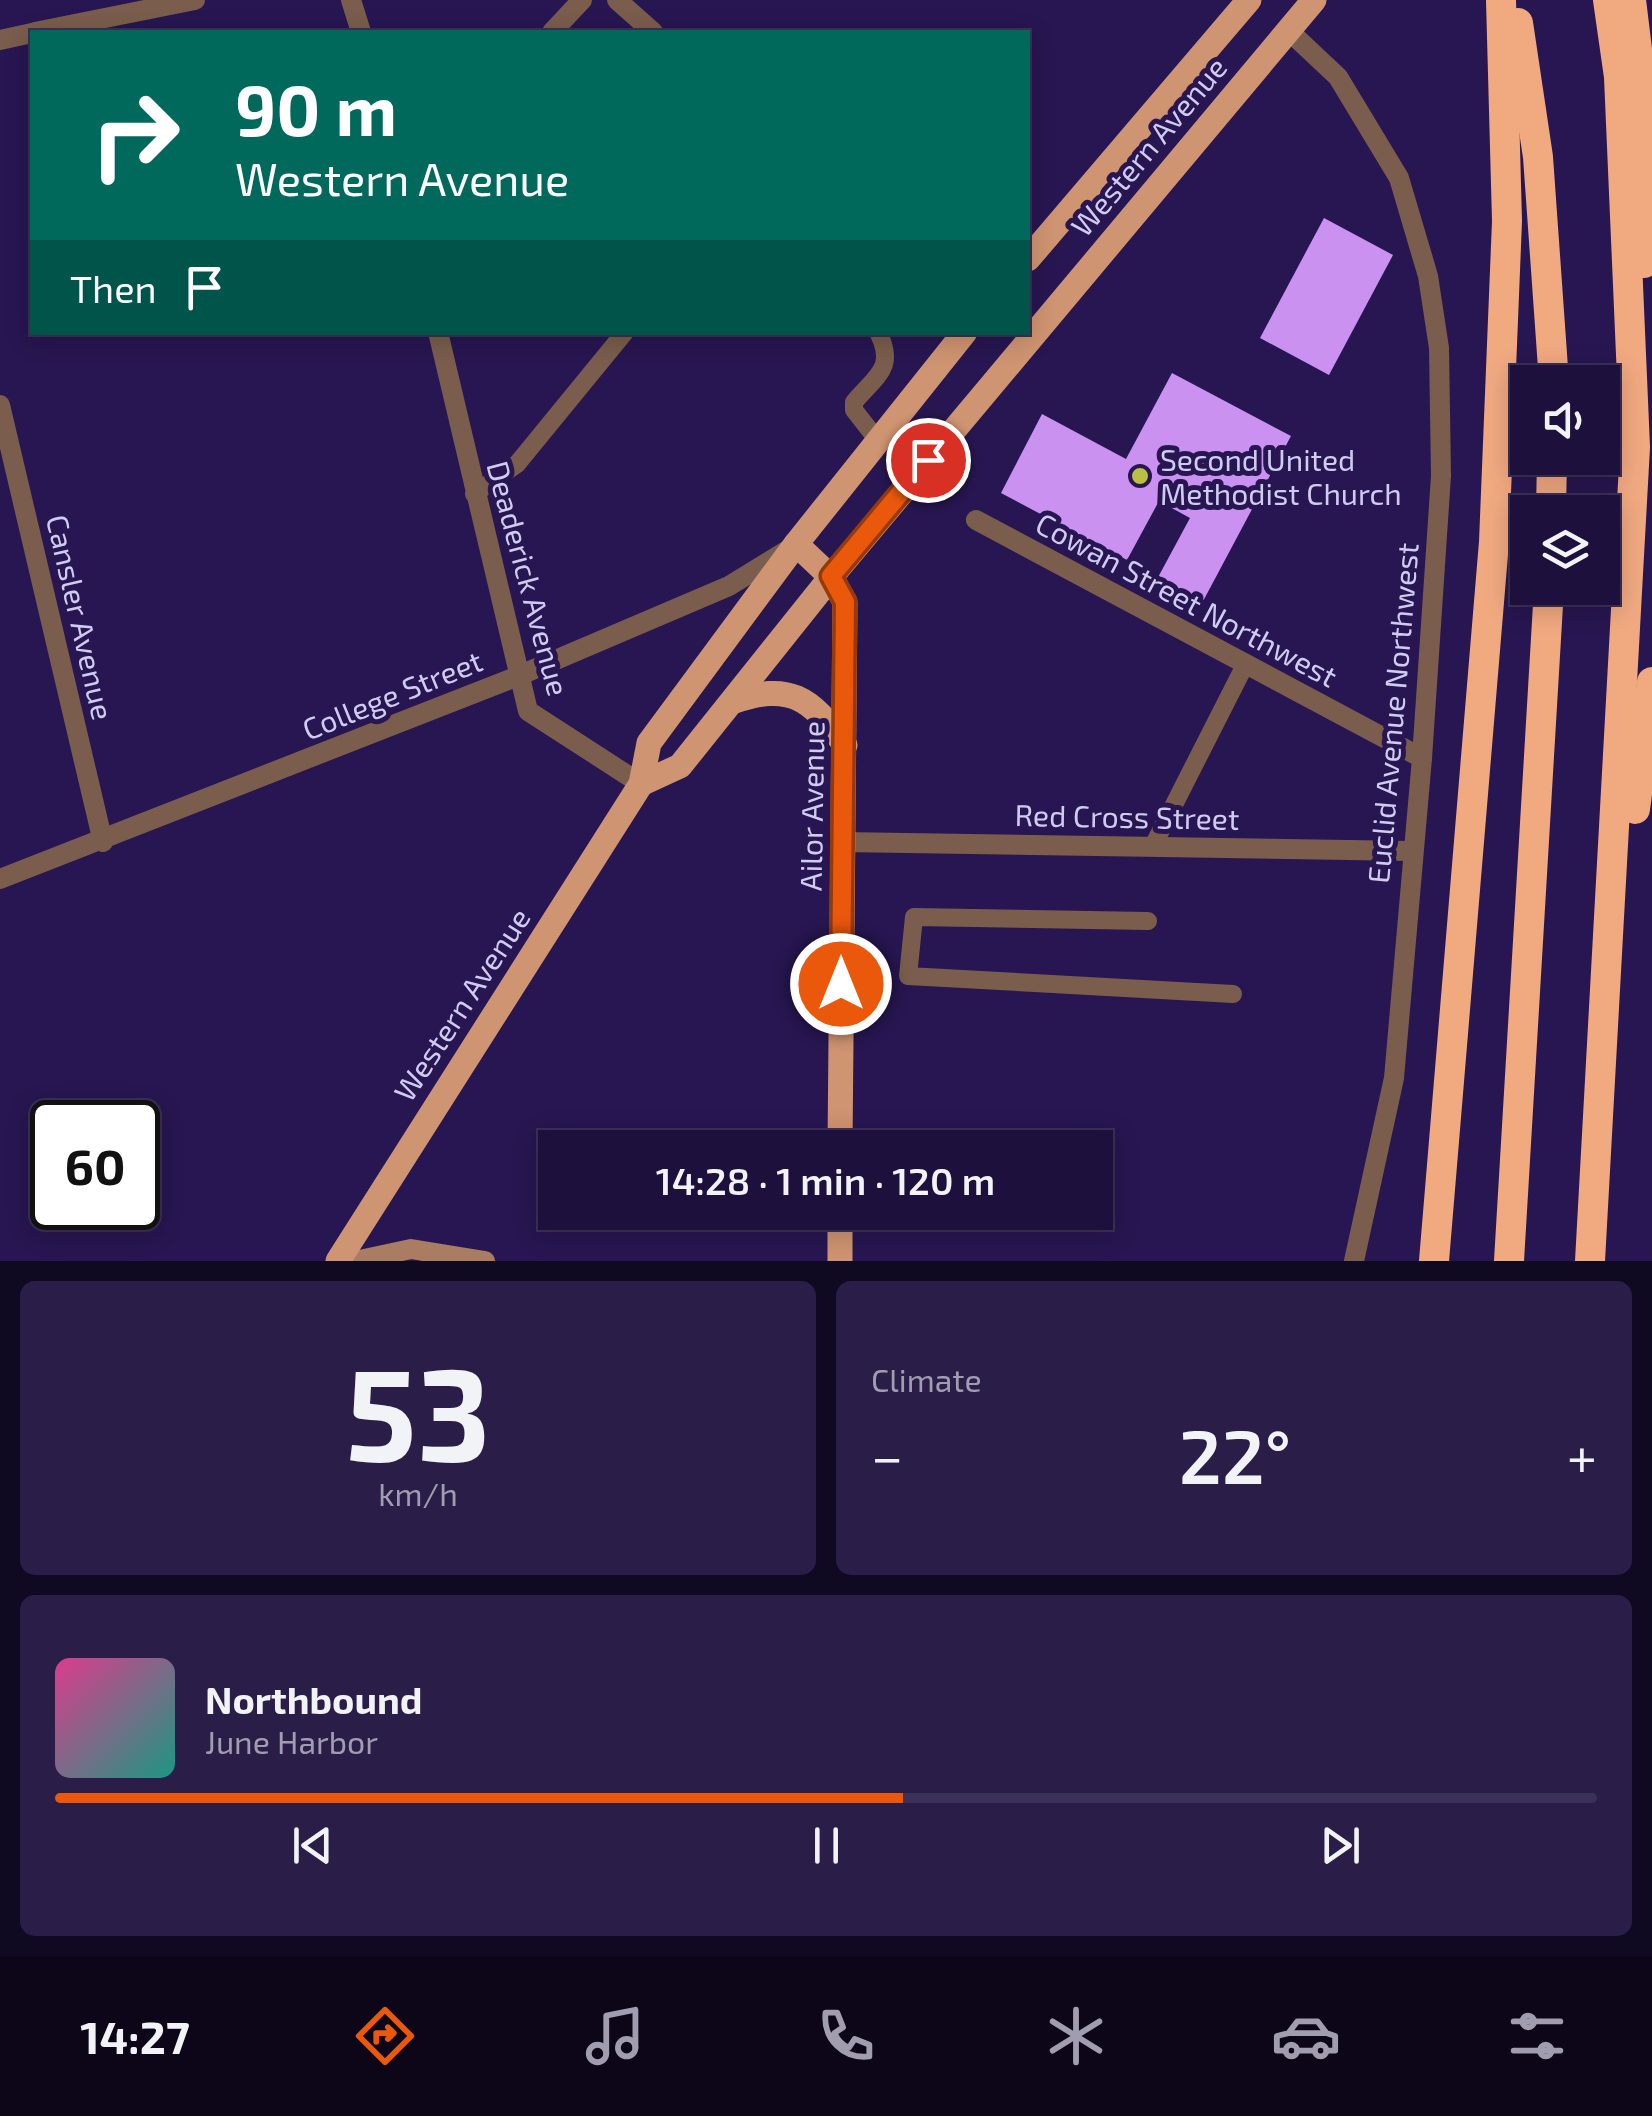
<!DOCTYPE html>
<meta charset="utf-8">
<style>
body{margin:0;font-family:"Exo 2",sans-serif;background:#2a1e48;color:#f1f3f6;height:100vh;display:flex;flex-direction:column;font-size:38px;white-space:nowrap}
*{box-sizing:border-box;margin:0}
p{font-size:32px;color:#a09db0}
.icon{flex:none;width:55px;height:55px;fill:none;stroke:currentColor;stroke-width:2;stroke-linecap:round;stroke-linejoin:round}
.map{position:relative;height:1261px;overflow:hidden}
.drawer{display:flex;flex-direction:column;gap:20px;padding:20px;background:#100922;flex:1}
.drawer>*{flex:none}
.hud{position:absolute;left:30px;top:30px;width:1000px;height:305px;border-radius:0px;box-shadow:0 5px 25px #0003,0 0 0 2px #3b3057;background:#00695c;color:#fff;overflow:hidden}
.controls{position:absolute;left:1510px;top:365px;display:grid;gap:20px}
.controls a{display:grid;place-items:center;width:110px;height:110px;border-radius:0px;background:#1d103d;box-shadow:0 5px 25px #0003,0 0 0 2px #3b3057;font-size:50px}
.speed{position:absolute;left:30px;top:1100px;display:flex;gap:20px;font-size:50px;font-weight:700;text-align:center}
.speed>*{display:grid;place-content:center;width:130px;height:130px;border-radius:50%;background:#1d103d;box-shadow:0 5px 25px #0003,0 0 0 2px #3b3057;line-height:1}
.speed .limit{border:5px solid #111;border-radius:15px;background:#fff;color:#111}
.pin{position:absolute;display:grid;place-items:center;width:85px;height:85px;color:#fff;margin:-42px;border:5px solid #fff;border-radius:50%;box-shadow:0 2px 10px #0007}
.me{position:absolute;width:110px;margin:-55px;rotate:0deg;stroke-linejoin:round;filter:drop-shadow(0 0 8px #0008)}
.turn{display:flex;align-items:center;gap:35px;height:210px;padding:0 40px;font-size:45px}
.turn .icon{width:130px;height:130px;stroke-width:2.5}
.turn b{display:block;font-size:70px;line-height:85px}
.then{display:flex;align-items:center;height:95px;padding:0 40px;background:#0003;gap:20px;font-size:38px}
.big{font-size:75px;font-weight:600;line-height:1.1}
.drawer .card{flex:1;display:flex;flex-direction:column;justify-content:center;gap:15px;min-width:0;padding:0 35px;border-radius:15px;background:#2a1e48}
.drawer .dial{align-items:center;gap:0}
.dial b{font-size:130px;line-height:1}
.song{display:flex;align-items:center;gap:30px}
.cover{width:120px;height:120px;border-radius:15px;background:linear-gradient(135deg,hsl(330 70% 55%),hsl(170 70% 35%))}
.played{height:10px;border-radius:5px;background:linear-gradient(90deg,#ea580c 55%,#3b3057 55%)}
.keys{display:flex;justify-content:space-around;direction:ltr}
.heat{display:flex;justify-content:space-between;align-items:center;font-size:55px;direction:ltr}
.drawer .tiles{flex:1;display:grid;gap:20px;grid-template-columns:1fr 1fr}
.card:last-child{grid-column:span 2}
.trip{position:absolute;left:538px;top:1130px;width:575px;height:100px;border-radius:0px;background:#1d103d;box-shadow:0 5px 25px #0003,0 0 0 2px #3b3057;font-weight:600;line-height:100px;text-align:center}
.tab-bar{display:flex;height:160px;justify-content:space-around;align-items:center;background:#0c0618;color:#a09db0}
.tab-bar .icon{width:70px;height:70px}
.tab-bar .on{color:#ea580c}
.tab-bar b{font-size:45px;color:#f1f3f6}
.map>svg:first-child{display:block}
.building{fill:#ca91f0}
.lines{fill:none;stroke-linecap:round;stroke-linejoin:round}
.service{stroke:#7a5d4c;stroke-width:18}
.minor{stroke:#7a5d4c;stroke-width:20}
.secondary{stroke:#aa7c61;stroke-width:20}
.primary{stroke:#cf9471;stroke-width:25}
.motorway{stroke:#f1a980;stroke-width:30}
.route-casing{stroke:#983908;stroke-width:25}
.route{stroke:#ea580c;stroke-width:18}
.poi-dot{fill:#bcbf44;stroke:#271651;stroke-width:4}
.labels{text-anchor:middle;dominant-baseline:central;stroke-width:10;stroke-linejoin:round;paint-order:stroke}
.street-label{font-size:30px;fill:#d0ccf1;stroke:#271651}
.poi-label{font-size:30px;fill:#d0ccf1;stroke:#271651;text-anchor:start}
</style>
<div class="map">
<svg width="1652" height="1261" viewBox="0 0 1652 1261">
<rect width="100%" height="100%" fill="#271651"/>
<!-- building -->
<g class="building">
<polygon points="1324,218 1393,255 1329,375 1260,338"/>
<polygon points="1172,373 1291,436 1201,605 1156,581 1190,518 1159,501 1127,560 1001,493 1042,414 1126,459"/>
</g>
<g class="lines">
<!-- service -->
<g class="service">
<path d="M878,332C896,368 877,375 854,402V410L879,442"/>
<polyline points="474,494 517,464 625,332"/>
<polyline points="1153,846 1245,665"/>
<polyline points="1148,921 914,917 908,976 1233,994"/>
</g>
<!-- minor -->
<g class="minor">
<polyline points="351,0 361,32"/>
<polyline points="617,0 653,32"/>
<polyline points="1288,30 1338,77 1399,178 1428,276 1439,348 1441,476 1422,758 1394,1078 1354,1261"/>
<polyline points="35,32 195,0"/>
<polyline points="552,32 582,0"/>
<polyline points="0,40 32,33"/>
<polyline points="438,332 528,711 641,784"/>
<polyline points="0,405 103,842"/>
<polyline points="976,520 1422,758"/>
<polyline points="842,842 1411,851"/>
<polyline points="0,879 518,676 729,586 786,551"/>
</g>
<!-- secondary -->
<polyline class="secondary" points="355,1261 411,1249 485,1261"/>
<!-- primary -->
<g class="primary">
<polyline points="1028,259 1249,0"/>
<polyline points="796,544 831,577 845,602 840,1148"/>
<path d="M732,702C790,682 810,697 845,745"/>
<polyline points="641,784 680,766 831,577 1314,0"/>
<polyline points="338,1261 641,784 649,743 796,544 965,332"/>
<polyline points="840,1261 840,1212"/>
</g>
<!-- motorway -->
<g class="motorway">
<polyline points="1631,0 1646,123 1644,263"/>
<polyline points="1518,23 1538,157 1554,382"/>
<polyline points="1551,512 1552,458"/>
<polyline points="1635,809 1652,682"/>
<polyline points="1434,1261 1494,542 1507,221 1501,0"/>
<polyline points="1509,1261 1549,588"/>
<polyline points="1590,1261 1635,447 1619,77 1608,0"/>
</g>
</g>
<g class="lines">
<defs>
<polyline id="route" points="841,984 845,602 831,576 928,460"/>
</defs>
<!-- route casing -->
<use href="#route" class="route-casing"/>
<!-- route -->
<use href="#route" class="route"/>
</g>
<!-- markers -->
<circle class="poi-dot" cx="1140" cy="476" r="10"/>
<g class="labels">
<!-- street labels -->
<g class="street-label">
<text transform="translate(1148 146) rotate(-50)">Western Avenue</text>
<text transform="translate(529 578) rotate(75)">Deaderick Avenue</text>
<text transform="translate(1187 599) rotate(28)">Cowan Street Northwest</text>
<text transform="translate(81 617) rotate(77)">Cansler Avenue</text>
<text transform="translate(392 694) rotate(-22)">College Street</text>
<text transform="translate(1392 713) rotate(-85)">Euclid Avenue Northwest</text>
<text transform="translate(811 806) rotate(-89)">Ailor Avenue</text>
<text transform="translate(1127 816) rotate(1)">Red Cross Street</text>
<text transform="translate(461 1004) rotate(-57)">Western Avenue</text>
</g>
<!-- poi labels -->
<g class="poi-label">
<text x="1160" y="459">Second United<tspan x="1160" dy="34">Methodist Church</tspan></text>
</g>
</g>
</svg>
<div class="controls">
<a><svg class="icon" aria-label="sound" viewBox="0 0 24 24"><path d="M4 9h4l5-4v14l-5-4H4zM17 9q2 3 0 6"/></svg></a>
<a><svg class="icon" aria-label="layers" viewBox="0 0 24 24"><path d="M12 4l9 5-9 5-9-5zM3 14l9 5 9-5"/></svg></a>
</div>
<div class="speed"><div class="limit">60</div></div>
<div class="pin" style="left:928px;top:460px;background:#d93025"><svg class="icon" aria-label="arrive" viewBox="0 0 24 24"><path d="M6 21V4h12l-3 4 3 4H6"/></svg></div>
<svg class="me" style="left:841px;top:984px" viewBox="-20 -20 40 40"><circle r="17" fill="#ea580c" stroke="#fff" stroke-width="3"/><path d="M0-11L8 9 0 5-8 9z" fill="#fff"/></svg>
<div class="trip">14:28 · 1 min · 120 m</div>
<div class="hud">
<div class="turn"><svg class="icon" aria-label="right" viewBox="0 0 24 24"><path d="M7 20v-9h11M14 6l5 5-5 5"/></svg><div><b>90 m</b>Western Avenue</div></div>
<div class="then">Then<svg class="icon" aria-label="arrive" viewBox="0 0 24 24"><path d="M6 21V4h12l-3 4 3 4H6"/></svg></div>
</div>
</div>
<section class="drawer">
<div class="tiles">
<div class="card dial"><b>53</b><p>km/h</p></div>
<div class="card"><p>Climate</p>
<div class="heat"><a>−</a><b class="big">22°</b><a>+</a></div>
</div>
<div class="card">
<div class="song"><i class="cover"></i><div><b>Northbound</b><p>June Harbor</p></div></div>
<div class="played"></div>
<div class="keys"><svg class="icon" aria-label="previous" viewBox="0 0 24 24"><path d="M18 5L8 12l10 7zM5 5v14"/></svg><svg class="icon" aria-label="pause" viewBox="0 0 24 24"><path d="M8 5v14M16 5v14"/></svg><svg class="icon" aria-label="next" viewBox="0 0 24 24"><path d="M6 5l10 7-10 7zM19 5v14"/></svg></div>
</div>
</div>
</section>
<nav class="tab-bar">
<b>14:27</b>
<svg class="icon on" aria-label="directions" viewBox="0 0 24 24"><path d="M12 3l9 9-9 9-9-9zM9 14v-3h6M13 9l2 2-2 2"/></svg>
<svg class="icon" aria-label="music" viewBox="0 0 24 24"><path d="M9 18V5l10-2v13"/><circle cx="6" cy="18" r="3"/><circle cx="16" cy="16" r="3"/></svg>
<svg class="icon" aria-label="phone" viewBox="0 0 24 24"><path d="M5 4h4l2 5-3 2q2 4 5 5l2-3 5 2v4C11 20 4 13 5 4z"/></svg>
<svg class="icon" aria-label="climate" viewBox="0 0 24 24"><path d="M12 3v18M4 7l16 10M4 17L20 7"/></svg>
<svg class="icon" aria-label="car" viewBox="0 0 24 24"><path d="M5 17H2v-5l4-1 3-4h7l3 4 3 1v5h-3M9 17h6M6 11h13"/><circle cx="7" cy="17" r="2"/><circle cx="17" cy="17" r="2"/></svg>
<svg class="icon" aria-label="filters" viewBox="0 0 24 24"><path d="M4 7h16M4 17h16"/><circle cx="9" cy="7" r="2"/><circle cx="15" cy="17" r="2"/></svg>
</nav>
